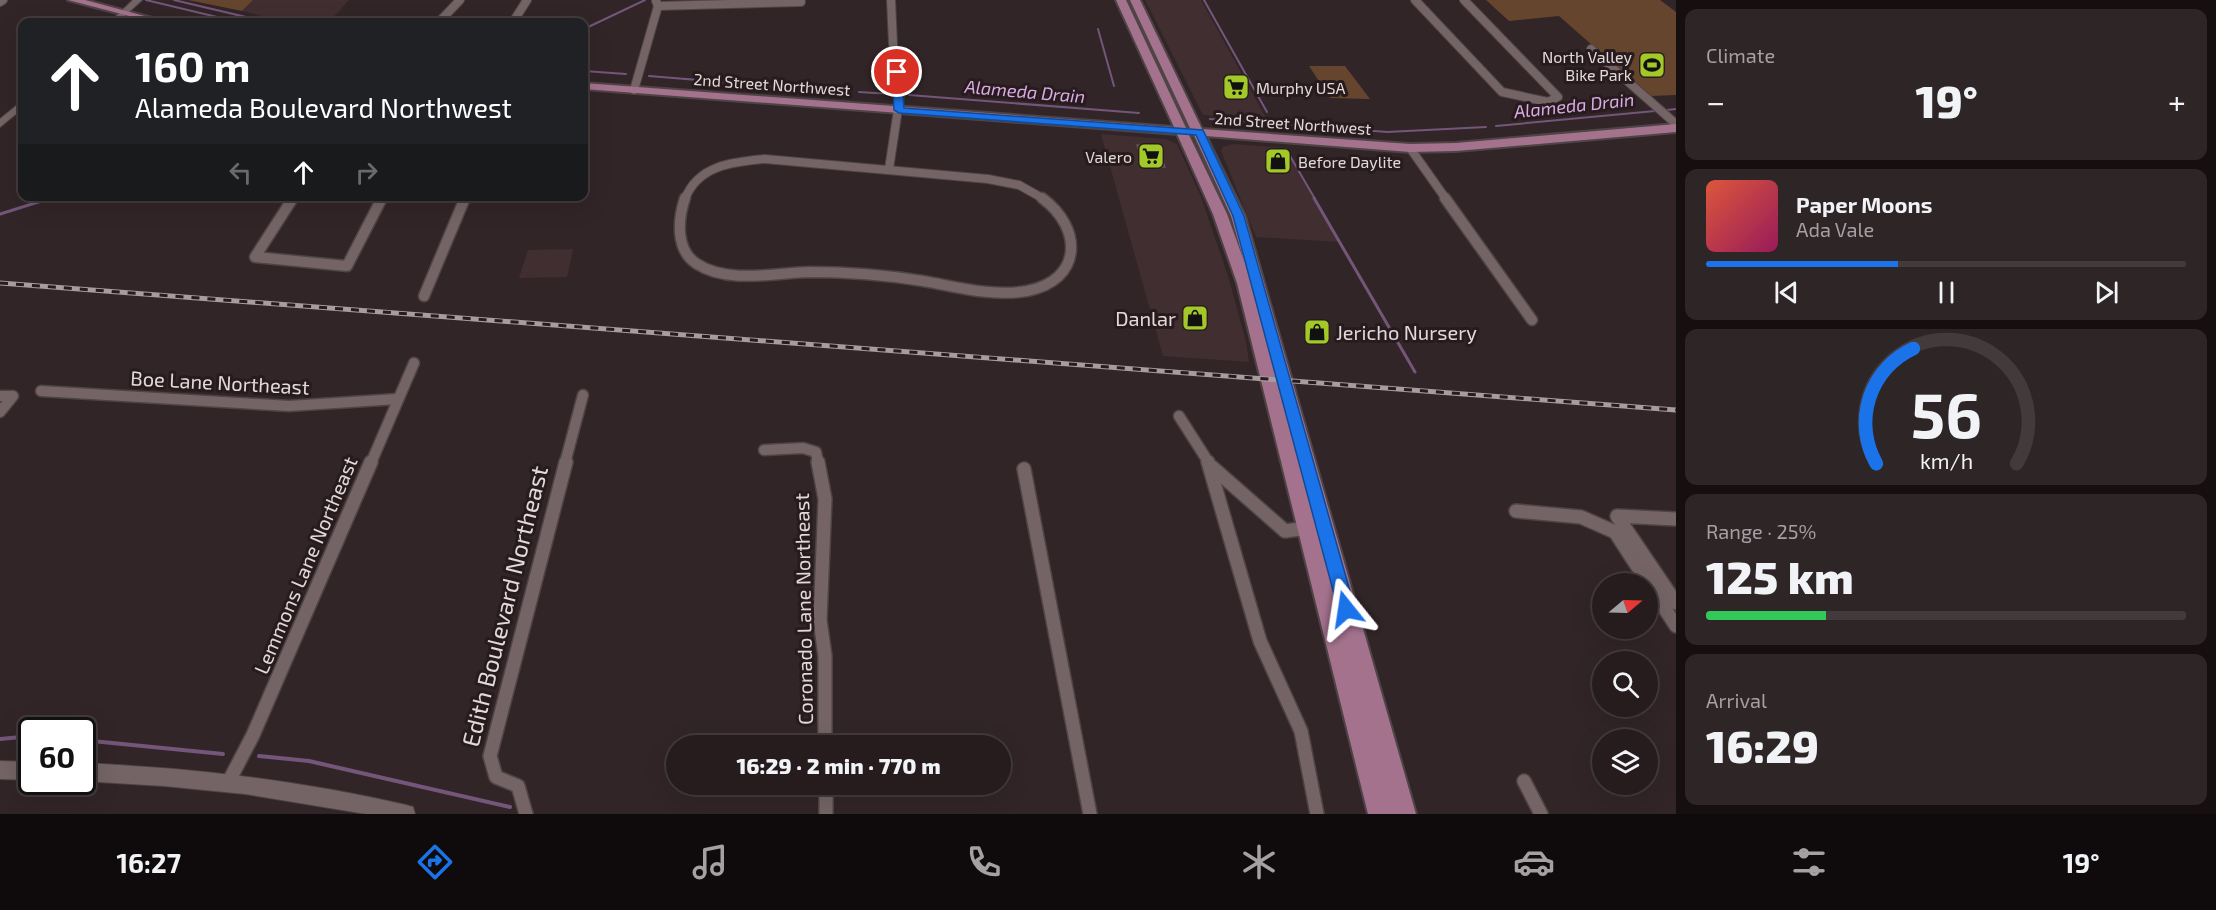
<!DOCTYPE html>
<meta charset="utf-8">
<style>
body{margin:0;font-family:"Exo 2",sans-serif;background:#2e2526;color:#f1f3f6;height:100vh;display:flex;flex-direction:column;font-size:22px;white-space:nowrap}
*{box-sizing:border-box;margin:0}
p{font-size:20px;color:#a4a1a4}
.icon{flex:none;width:33px;height:33px;fill:none;stroke:currentColor;stroke-width:2;stroke-linecap:round;stroke-linejoin:round}
.map{position:relative;flex:1;overflow:hidden}
.details{display:flex;flex-direction:column;gap:9px;padding:9px;background:#150f10;width:540px}
.details>*{flex:none}
.top-card{position:absolute;left:18px;top:18px;width:570px;height:183px;border-radius:12px;box-shadow:0 6px 24px #0002,0 0 0 2px #423a3b;background:#202124;color:#fff;overflow:hidden}
.needle{width:39px;rotate:71deg}
.tools{position:absolute;left:1592px;top:573px;display:grid;gap:12px}
.tools a{display:grid;place-items:center;width:66px;height:66px;border-radius:50%;background:#261c1d;box-shadow:0 6px 24px #0002,0 0 0 2px #423a3b;font-size:30px}
.speed{position:absolute;left:18px;top:717px;display:flex;gap:12px;font-size:30px;font-weight:700;text-align:center}
.speed>*{display:grid;place-content:center;width:78px;height:78px;border-radius:50%;background:#261c1d;box-shadow:0 6px 24px #0002,0 0 0 2px #423a3b;line-height:1}
.speed .limit{border:3px solid #111;border-radius:9px;background:#fff;color:#111}
.pin{position:absolute;display:grid;place-items:center;width:51px;height:51px;color:#fff;margin:-26px;border:3px solid #fff;border-radius:50%;box-shadow:0 2px 6px #0007}
.me{position:absolute;width:66px;margin:-33px;rotate:345deg;stroke-linejoin:round;filter:drop-shadow(0 0 4px #0008)}
.turn{display:flex;align-items:center;gap:21px;height:126px;padding:0 18px;font-size:27px}
.turn .icon{width:78px;height:78px;stroke-width:2.5}
.turn b{display:block;font-size:42px;line-height:51px}
.lanes{display:flex;align-items:center;height:57px;padding:0 18px;background:#0003;justify-content:center;gap:30px;direction:ltr}
.lanes .off{opacity:.35}
.big{font-size:45px;font-weight:800;line-height:1.1}
.details .widget{flex:1;display:flex;flex-direction:column;justify-content:center;gap:9px;min-width:0;padding:0 21px;border-radius:12px;background:#2e2526}
.details .dial{align-items:center;gap:0}
.dial svg{height:156px;overflow:visible;fill:none;stroke:#423a3b;stroke-width:7;stroke-linecap:round;text-anchor:middle}
.dial text{fill:#f1f3f6;stroke:none}
.song{display:flex;align-items:center;gap:18px}
.cover{width:72px;height:72px;border-radius:9px;background:linear-gradient(135deg,hsl(10 70% 55%),hsl(330 70% 35%))}
.played{height:6px;border-radius:3px;background:linear-gradient(90deg,#1a73e8 40%,#423a3b 40%)}
.keys{display:flex;justify-content:space-around;direction:ltr}
.heat{display:flex;justify-content:space-between;align-items:center;font-size:33px;direction:ltr}
.charge{height:9px;border-radius:4px;background:linear-gradient(90deg,#34c759 25%,#423a3b 0)}
.trip{position:absolute;left:666px;top:735px;width:345px;height:60px;border-radius:30px;background:#261c1d;box-shadow:0 6px 24px #0002,0 0 0 2px #423a3b;font-weight:800;line-height:60px;text-align:center}
.dock{display:flex;height:96px;justify-content:space-around;align-items:center;background:#0f0b0c;color:#a4a1a4}
.dock .icon{width:42px;height:42px}
.dock .selected{color:#1a73e8}
.dock b{font-size:27px;color:#f1f3f6}
main{display:flex;flex:1;min-height:0}
.map>svg:first-child{display:block}
.built{fill:#412e31}
.green{fill:#66452f}
.lines{fill:none;stroke-linecap:round;stroke-linejoin:round}
.stream-far2{stroke:#73567a;stroke-width:2}
.stream-far1{stroke:#73567a;stroke-width:3}
.stream{stroke:#73567a;stroke-width:4}
.building{fill:#493a38;stroke:#60514f;stroke-width:1.5}
.minor-far2-casing{stroke:#4e4345;stroke-width:10}
.minor-far1-casing{stroke:#4e4345;stroke-width:13}
.minor-casing{stroke:#4e4345;stroke-width:16}
.tertiary-casing{stroke:#4e4345;stroke-width:2}
.primary-casing{stroke:#4e4345;stroke-width:4}
.minor-far2{stroke:#746466;stroke-width:8}
.minor-far1{stroke:#746466;stroke-width:10}
.minor{stroke:#746466;stroke-width:13}
.tertiary{fill:#746466;fill-rule:evenodd}
.primary{fill:#a5728e;fill-rule:evenodd}
.rail-casing{stroke:#a79d9e;stroke-width:5}
.rail{stroke:#281b1e;stroke-width:3;stroke-dasharray:8;stroke-linecap:butt}
.route{fill:#1a73e8;stroke:#114b97;stroke-width:1.5}
.labels{text-anchor:middle;dominant-baseline:central;stroke-width:6;stroke-linejoin:round;paint-order:stroke}
.far-poi-label{font-size:16px;fill:#e2d9da;stroke:#281b1e;text-anchor:end}
.far-street-label{font-size:16px;fill:#e2d9da;stroke:#281b1e}
.far-water-label{font-size:18px;font-style:italic;fill:#daabe6;stroke:#281b1e}
.poi-label{font-size:20px;fill:#e2d9da;stroke:#281b1e;text-anchor:end}
.street-label{font-size:20px;fill:#e2d9da;stroke:#281b1e}
.near-street-label{font-size:24px;fill:#e2d9da;stroke:#281b1e}
</style>
<main>
<div class="map">
<svg width="1676" height="814" viewBox="0 0 1676 814">
<rect width="100%" height="100%" fill="#322527"/>
<!-- built -->
<g class="built">
<polygon points="253,0 349,0 329,22 286,22 242,11"/>
<polygon points="1145,0 1201,0 1267,120 1203,115"/>
<polygon points="1101,134 1166,139 1177,144 1201,197 1229,279 1246,342 1249,362 1163,356"/>
<polygon points="1233,144 1285,148 1338,242 1256,237 1221,151 1223,147"/>
<polygon points="573,249 567,277 519,278 528,250"/>
</g>
<!-- green -->
<g class="green">
<polygon points="188,0 253,0 242,11"/>
<polygon points="1486,0 1660,0 1676,12 1676,95 1650,96 1559,16 1509,21"/>
<polygon points="1309,66 1345,66 1370,99 1330,98"/>
</g>
<g class="lines">
<!-- stream-far2 -->
<g class="stream-far2">
<polyline points="146,0 238,22"/>
<polyline points="174,0 267,22"/>
<polyline points="1204,0 1267,112"/>
<polyline points="584,29 645,0"/>
<polyline points="1098,29 1114,86"/>
<polyline points="584,71 626,74"/>
<polyline points="649,76 833,91"/>
<polyline points="859,92 891,94"/>
<polyline points="909,95 1139,113"/>
<polyline points="1667,110 1676,109"/>
<polyline points="1210,119 1313,126"/>
<polyline points="1496,126 1655,111"/>
<polyline points="1327,127 1387,132 1486,127"/>
<polyline points="1286,149 1315,199"/>
<polyline points="47,199 56,196"/>
</g>
<!-- stream-far1 -->
<g class="stream-far1">
<polyline points="1314,198 1415,372"/>
<polyline points="0,214 51,198"/>
</g>
<!-- stream -->
<g class="stream">
<polyline points="0,739 32,736"/>
<polyline points="82,740 223,754"/>
<polyline points="259,756 309,761 510,807"/>
</g>
</g>
<!-- building -->
<polygon class="building" points="1137,145 1157,146 1165,167 1145,167"/>
<g class="lines">
<defs>
<g id="minor-far2">
<polyline points="1415,0 1502,92 1548,102 1558,97 1464,0"/>
<polyline points="0,2 3,0"/>
<polyline points="658,6 801,2"/>
<polyline points="439,22 460,0"/>
<polyline points="513,22 527,0"/>
<polyline points="1591,49 1676,124"/>
<polyline points="634,90 658,6 656,1"/>
<polyline points="1410,148 1446,199"/>
<polyline points="889,169 900,96 893,44 891,0"/>
<polyline points="292,199 294,196"/>
<polyline points="381,199 383,196"/>
<polyline points="465,199 466,196"/>
<path d="M685,199C698,165 733,162 765,159L988,179L1019,185L1044,199"/>
</g>
<g id="minor-far1">
<polyline points="293,198 255,257 347,266 382,198"/>
<path d="M685,198C678,219 675,250 697,264C728,284 775,273 809,272C847,272 886,275 923,281C958,287 992,297 1027,291C1083,280 1083,228 1042,198"/>
<polyline points="1445,198 1532,320"/>
<polyline points="424,296 465,198"/>
<polyline points="41,391 289,406 397,399"/>
<polyline points="0,396 13,396 0,412"/>
<polyline points="1179,416 1209,463"/>
<polyline points="764,450 803,448 816,452 818,463"/>
<polyline points="371,463 414,363"/>
<polyline points="565,463 583,395"/>
</g>
<g id="minor">
<polyline points="818,462 825,499 820,620 825,656 825,746"/>
<polyline points="1208,462 1260,641 1301,731 1317,814"/>
<polyline points="1212,467 1285,531 1308,528"/>
<polyline points="1024,469 1090,814"/>
<polyline points="1516,511 1581,517 1615,532 1676,626"/>
<polyline points="1676,519 1617,516 1676,603"/>
<polyline points="229,781 253,735 371,462"/>
<polyline points="1524,781 1541,814"/>
<polyline points="826,784 826,814"/>
<polyline points="526,814 518,786 496,777 490,756 566,462"/>
</g>
<g id="tertiary">
<polygon points="133,0 142,0 118,22 110,22"/>
<polygon points="22,101 22,109 0,127 0,119"/>
<polygon points="0,761 32,762 32,780 0,779"/>
<path d="M82,763C192,768 299,780 406,805L413,807L415,814H366L245,794L164,786L82,781Z"/>
</g>
<g id="primary">
<polygon points="68,0 85,0 167,22 152,22"/>
<path d="M1116,0H1126L1186,128H1190L1130,0H1140L1202,129L1410,144L1456,143L1676,124V132L1456,151L1410,152L1206,136L1245,216L1416,814H1392L1349,653L1392,814H1368L1237,283L1213,214L1177,134L584,89V83L1174,127ZM1189,135H1194L1231,216L1244,261L1227,214Z"/>
</g>
</defs>
<!-- minor-far2 casing -->
<use href="#minor-far2" class="minor-far2-casing"/>
<!-- minor-far1 casing -->
<use href="#minor-far1" class="minor-far1-casing"/>
<!-- minor casing -->
<use href="#minor" class="minor-casing"/>
<!-- tertiary casing -->
<use href="#tertiary" class="tertiary-casing"/>
<!-- primary casing -->
<use href="#primary" class="primary-casing"/>
<!-- minor-far2 -->
<use href="#minor-far2" class="minor-far2"/>
<!-- minor-far1 -->
<use href="#minor-far1" class="minor-far1"/>
<!-- minor -->
<use href="#minor" class="minor"/>
<!-- tertiary -->
<use href="#tertiary" class="tertiary"/>
<!-- primary -->
<use href="#primary" class="primary"/>
<defs>
<polyline id="rail" points="0,283 1676,410"/>
</defs>
<!-- rail casing -->
<use href="#rail" class="rail-casing"/>
<!-- rail -->
<use href="#rail" class="rail"/>
</g>
<!-- route -->
<polygon class="route" points="897,69 901,72 904,108 1203,130 1244,216 1355,609 1352,614 1346,616 1341,614 1338,609 1233,216 1196,135 899,113 894,110 892,72"/>
<!-- icons -->
<defs>
<symbol id="stadium-square" viewBox="-11 -11 22 22"><rect x="-9" y="-9" width="18" height="18" rx="4" fill="#a2c928" stroke="#281b1e"/><path d="M0-5a6.5 5 0 1 0 0 10a6.5 5 0 1 0 0-10ZM-3.5-1.8h7v3.6h-7Z" fill="#111"/></symbol>
<symbol id="supermarket-square" viewBox="-11 -11 22 22"><rect x="-9" y="-9" width="18" height="18" rx="4" fill="#a2c928" stroke="#281b1e"/><path d="M-6-5.5h2.5l.6 2H6L4.5 2H-2.5L-4.4-4H-6ZM-1.5 3.2a1.3 1.3 0 1 0 .1 0ZM3 3.2a1.3 1.3 0 1 0 .1 0Z" fill="#111"/></symbol>
<symbol id="shop-square" viewBox="-11 -11 22 22"><rect x="-9" y="-9" width="18" height="18" rx="4" fill="#a2c928" stroke="#281b1e"/><path d="M-5-2.5h2.3a2.7 3.5 0 0 1 5.4 0H5L5.5 6h-11ZM-1.5-2.5h3a1.5 2.3 0 0 0-3 0Z" fill="#111"/></symbol>
</defs>
<g fill-rule="evenodd">
<use href="#stadium-square" x="1637" y="50" width="30" height="30"/>
<use href="#supermarket-square" x="1221" y="72" width="30" height="30"/>
<use href="#supermarket-square" x="1136" y="141" width="30" height="30"/>
<use href="#shop-square" x="1263" y="146" width="30" height="30"/>
<use href="#shop-square" x="1180" y="303" width="30" height="30"/>
<use href="#shop-square" x="1302" y="317" width="30" height="30"/>
</g>
<g class="labels">
<!-- far-poi labels -->
<g class="far-poi-label">
<text x="1632" y="56">North Valley<tspan x="1632" dy="18">Bike Park</tspan></text>
<text x="1256" y="87" text-anchor="start">Murphy USA</text>
<text x="1132" y="156">Valero</text>
<text x="1298" y="161" text-anchor="start">Before Daylite</text>
</g>
<!-- far-street labels -->
<g class="far-street-label">
<text transform="translate(772 84) rotate(4)">2nd Street Northwest</text>
<text transform="translate(1293 123) rotate(4)">2nd Street Northwest</text>
</g>
<!-- far-water labels -->
<g class="far-water-label">
<text transform="translate(1025 91) rotate(5)">Alameda Drain</text>
<text transform="translate(1574 105) rotate(-6)">Alameda Drain</text>
</g>
<!-- poi labels -->
<g class="poi-label">
<text x="1176" y="318">Danlar</text>
<text x="1336" y="332" text-anchor="start">Jericho Nursery</text>
</g>
<!-- street labels -->
<g class="street-label">
<text transform="translate(220 382) rotate(3)">Boe Lane Northeast</text>
<text transform="translate(305 565) rotate(-67)">Lemmons Lane Northeast</text>
<text transform="translate(803 609) rotate(-91)">Coronado Lane Northeast</text>
</g>
<!-- near-street labels -->
<g class="near-street-label">
<text transform="translate(504 606) rotate(-76)">Edith Boulevard Northeast</text>
</g>
</g>
</svg>
<div class="tools">
<a><svg class="needle" viewBox="-14 -14 28 28"><path d="M0-13l5 13h-10z" fill="#e53935"/><path d="M0 13l5-13h-10z" fill="#a4a1a4"/></svg></a>
<a><svg class="icon" aria-label="search" viewBox="0 0 24 24"><circle cx="10" cy="10" r="6"/><path d="M15 15l6 6"/></svg></a>
<a><svg class="icon" aria-label="layers" viewBox="0 0 24 24"><path d="M12 4l9 5-9 5-9-5zM3 14l9 5 9-5"/></svg></a>
</div>
<div class="speed"><div class="limit">60</div></div>
<div class="pin" style="left:897px;top:72px;background:#d93025"><svg class="icon" aria-label="arrive" viewBox="0 0 24 24"><path d="M6 21V4h12l-3 4 3 4H6"/></svg></div>
<svg class="me" style="left:1346px;top:609px" viewBox="-20 -20 40 40"><path d="M0-17L14 15 0 8-14 15z" fill="#1a73e8" stroke="#fff" stroke-width="4"/></svg>
<div class="trip">16:29 · 2 min · 770 m</div>
<div class="top-card">
<div class="turn"><svg class="icon" aria-label="ahead" viewBox="0 0 24 24"><path d="M12 20V5M6 11l6-6 6 6"/></svg><div><b>160 m</b>Alameda Boulevard Northwest</div></div>
<div class="lanes"><svg class="icon off" aria-label="left" viewBox="0 0 24 24"><path d="M17 20v-9H6M10 6l-5 5 5 5"/></svg><svg class="icon" aria-label="ahead" viewBox="0 0 24 24"><path d="M12 20V5M6 11l6-6 6 6"/></svg><svg class="icon off" aria-label="right" viewBox="0 0 24 24"><path d="M7 20v-9h11M14 6l5 5-5 5"/></svg></div>
</div>
</div>
<section class="details">
<div class="widget"><p>Climate</p>
<div class="heat"><a>−</a><b class="big">19°</b><a>+</a></div>
</div>
<div class="widget">
<div class="song"><i class="cover"></i><div><b>Paper Moons</b><p>Ada Vale</p></div></div>
<div class="played"></div>
<div class="keys"><svg class="icon" aria-label="previous" viewBox="0 0 24 24"><path d="M18 5L8 12l10 7zM5 5v14"/></svg><svg class="icon" aria-label="pause" viewBox="0 0 24 24"><path d="M8 5v14M16 5v14"/></svg><svg class="icon" aria-label="next" viewBox="0 0 24 24"><path d="M6 5l10 7-10 7zM19 5v14"/></svg></div>
</div>
<div class="widget dial"><svg viewBox="0 0 100 80">
<path d="M14 69A42 42 0 1 1 86 69"/>
<path d="M14 69A42 42 0 0 1 33 10" stroke="#1a73e8"/>
<text x="50" y="56" font-size="32" font-weight="700">56</text>
<text x="50" y="72" font-size="11">km/h</text>
</svg></div>
<div class="widget"><p>Range · 25%</p><b class="big">125 km</b><div class="charge"></div></div>
<div class="widget"><p>Arrival</p><b class="big">16:29</b></div>
</section>
</main>
<nav class="dock">
<b>16:27</b>
<svg class="icon selected" aria-label="directions" viewBox="0 0 24 24"><path d="M12 3l9 9-9 9-9-9zM9 14v-3h6M13 9l2 2-2 2"/></svg>
<svg class="icon" aria-label="music" viewBox="0 0 24 24"><path d="M9 18V5l10-2v13"/><circle cx="6" cy="18" r="3"/><circle cx="16" cy="16" r="3"/></svg>
<svg class="icon" aria-label="phone" viewBox="0 0 24 24"><path d="M5 4h4l2 5-3 2q2 4 5 5l2-3 5 2v4C11 20 4 13 5 4z"/></svg>
<svg class="icon" aria-label="climate" viewBox="0 0 24 24"><path d="M12 3v18M4 7l16 10M4 17L20 7"/></svg>
<svg class="icon" aria-label="car" viewBox="0 0 24 24"><path d="M5 17H2v-5l4-1 3-4h7l3 4 3 1v5h-3M9 17h6M6 11h13"/><circle cx="7" cy="17" r="2"/><circle cx="17" cy="17" r="2"/></svg>
<svg class="icon" aria-label="filters" viewBox="0 0 24 24"><path d="M4 7h16M4 17h16"/><circle cx="9" cy="7" r="2"/><circle cx="15" cy="17" r="2"/></svg>
<b>19°</b>
</nav>
